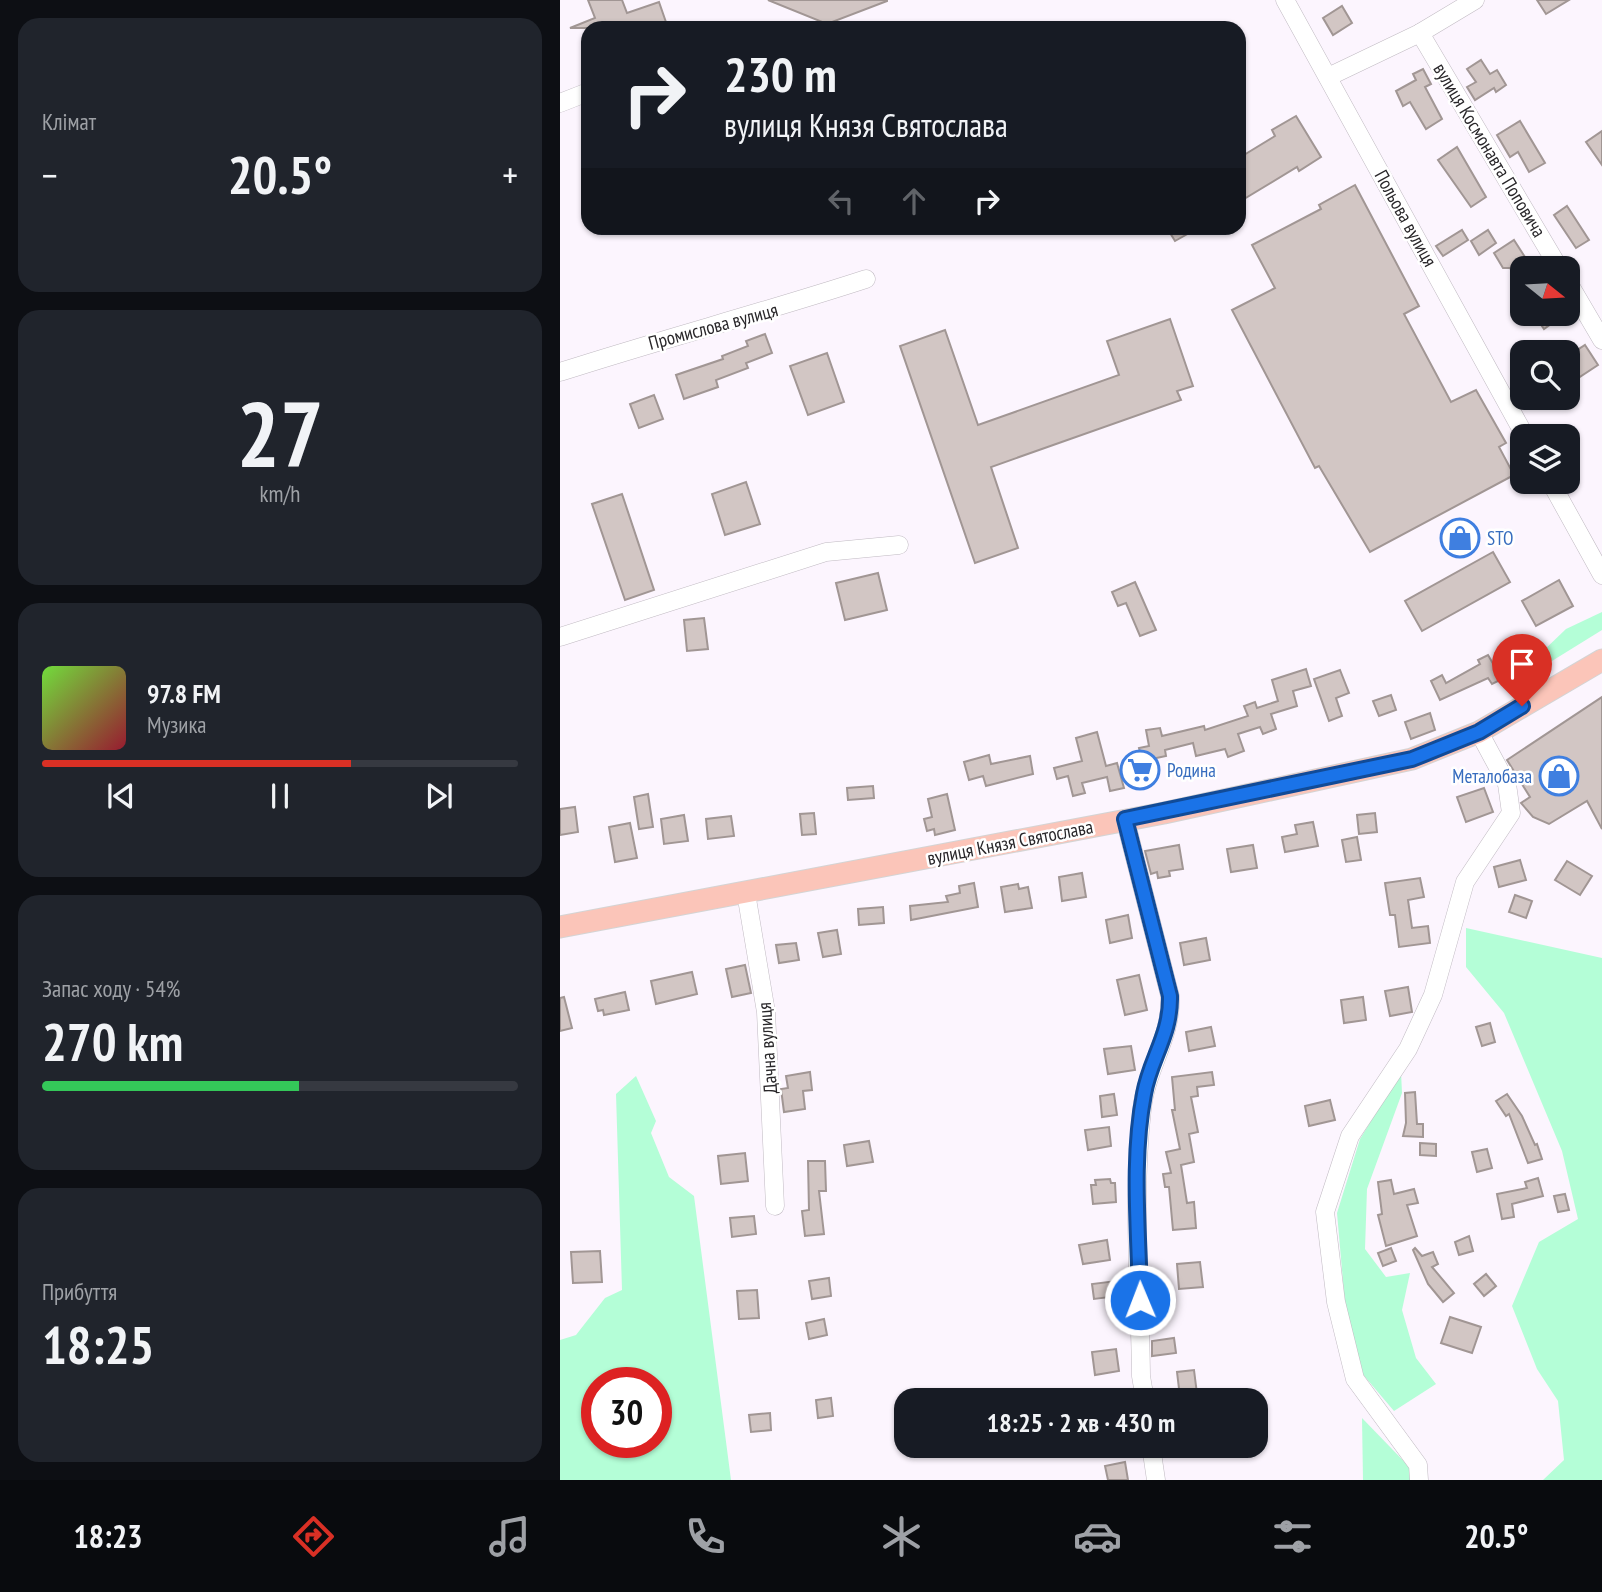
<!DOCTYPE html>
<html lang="uk">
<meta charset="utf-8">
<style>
body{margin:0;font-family:"PT Sans Narrow",sans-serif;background:#20242c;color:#f1f3f6;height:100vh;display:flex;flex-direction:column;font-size:26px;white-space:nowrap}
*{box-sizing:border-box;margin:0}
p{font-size:23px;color:#9ea1a6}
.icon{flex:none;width:38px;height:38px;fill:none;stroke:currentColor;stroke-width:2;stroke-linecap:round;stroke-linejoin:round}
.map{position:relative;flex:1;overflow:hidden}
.sheet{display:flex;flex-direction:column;gap:18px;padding:18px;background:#0d0f14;width:560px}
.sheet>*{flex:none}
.banner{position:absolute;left:21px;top:21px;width:665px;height:214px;border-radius:21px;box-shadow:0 2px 5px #0004;background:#171b24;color:#f1f3f6;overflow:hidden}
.needle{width:46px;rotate:108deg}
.buttons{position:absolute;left:950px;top:256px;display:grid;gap:14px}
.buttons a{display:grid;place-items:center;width:70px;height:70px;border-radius:14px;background:#171b24;box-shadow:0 2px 5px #0004;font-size:35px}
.speed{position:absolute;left:21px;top:1367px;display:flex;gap:14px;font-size:35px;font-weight:700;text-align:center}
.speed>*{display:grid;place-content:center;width:91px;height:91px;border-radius:50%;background:#171b24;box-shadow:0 2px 5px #0004;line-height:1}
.speed .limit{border:10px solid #d22;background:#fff;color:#111}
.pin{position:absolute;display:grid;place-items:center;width:60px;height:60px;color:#fff;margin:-72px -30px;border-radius:50% 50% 50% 0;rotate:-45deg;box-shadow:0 0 7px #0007}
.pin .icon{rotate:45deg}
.me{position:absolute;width:77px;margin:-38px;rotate:359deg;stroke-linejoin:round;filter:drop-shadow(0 0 5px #0008)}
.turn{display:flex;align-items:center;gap:24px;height:147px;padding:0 28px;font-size:32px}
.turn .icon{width:91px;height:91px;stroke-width:2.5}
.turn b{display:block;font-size:49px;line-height:60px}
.lanes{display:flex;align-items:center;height:66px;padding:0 28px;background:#0003;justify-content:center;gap:35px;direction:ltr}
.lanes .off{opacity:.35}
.big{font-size:52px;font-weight:800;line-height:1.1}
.sheet .widget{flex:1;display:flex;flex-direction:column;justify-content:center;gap:10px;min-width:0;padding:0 24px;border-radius:21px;background:#20242c}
.sheet .dial{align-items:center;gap:0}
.dial b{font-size:91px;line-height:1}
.song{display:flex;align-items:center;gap:21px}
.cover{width:84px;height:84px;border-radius:10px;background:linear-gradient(135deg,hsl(100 70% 55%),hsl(350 70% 35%))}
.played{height:7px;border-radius:4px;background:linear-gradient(90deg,#d93025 65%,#363941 65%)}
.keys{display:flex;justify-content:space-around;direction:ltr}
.heat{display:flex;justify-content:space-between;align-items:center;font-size:38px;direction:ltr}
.charge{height:10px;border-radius:5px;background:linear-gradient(90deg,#34c759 54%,#363941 0)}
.trip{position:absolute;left:334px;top:1388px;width:374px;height:70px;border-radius:21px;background:#171b24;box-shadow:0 2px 5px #0004;font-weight:800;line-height:70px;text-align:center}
.menu{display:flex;height:112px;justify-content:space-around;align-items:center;background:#090b0e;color:#9ea1a6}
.menu .icon{width:49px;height:49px}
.menu .current{color:#d93025}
.menu b{font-size:32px;color:#f1f3f6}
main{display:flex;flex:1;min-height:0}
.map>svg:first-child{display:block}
.green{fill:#b4fed7;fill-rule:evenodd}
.building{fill:#d2c6c4;stroke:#a19694;stroke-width:2}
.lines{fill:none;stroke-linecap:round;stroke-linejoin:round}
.minor-casing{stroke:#c0bac2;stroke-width:19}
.major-casing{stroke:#d4d4d4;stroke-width:23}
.minor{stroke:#fff;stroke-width:18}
.major{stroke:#fbc5b9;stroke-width:21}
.route-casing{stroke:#114b97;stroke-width:18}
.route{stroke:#1a73e8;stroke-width:12}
.labels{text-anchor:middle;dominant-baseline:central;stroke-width:5;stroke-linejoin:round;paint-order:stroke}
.street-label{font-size:19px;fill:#29272a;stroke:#fff}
.shop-label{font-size:19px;fill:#366cbe;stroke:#fff;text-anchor:start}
</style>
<main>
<section class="sheet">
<div class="widget"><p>Клімат</p>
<div class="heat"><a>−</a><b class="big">20.5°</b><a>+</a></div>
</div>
<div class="widget dial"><b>27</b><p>km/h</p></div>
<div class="widget">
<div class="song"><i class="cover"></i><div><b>97.8 FM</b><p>Музика</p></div></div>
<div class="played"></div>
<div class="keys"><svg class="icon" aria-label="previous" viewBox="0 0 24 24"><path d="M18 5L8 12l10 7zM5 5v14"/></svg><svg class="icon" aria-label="pause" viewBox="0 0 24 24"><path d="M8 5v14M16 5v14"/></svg><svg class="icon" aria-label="next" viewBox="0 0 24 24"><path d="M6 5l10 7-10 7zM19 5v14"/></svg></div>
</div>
<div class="widget"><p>Запас ходу · 54%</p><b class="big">270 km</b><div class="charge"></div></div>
<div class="widget"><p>Прибуття</p><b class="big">18:25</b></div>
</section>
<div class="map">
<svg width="1042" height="1480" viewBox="0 0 1042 1480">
<rect width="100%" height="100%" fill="#fcf5fe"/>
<!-- green -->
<g class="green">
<polygon points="1042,612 1042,630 979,669 981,653 1006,629"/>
<polygon points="906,928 1042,958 1042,1480 983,1480 1004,1460 998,1401 977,1369 952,1306 979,1242 1018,1219 1002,1151 944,1013 906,967"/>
<polygon points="841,1072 842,1093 807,1189 805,1249 826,1277 850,1273 842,1310 856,1358 876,1384 834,1411 800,1371 785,1304 777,1213 800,1139"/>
<path d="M76,1076L96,1121L91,1133L109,1177L134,1196L171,1480H0V1340L16,1335L45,1298L62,1290L56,1094ZM96,1382V1442H37V1382Z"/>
<polygon points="802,1418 862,1480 803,1480"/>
</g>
<!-- building -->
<g class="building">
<polygon points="28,0 62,0 67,13 99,2 108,28 10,28 35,18"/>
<polygon points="208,0 327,0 327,1 267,24"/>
<polygon points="977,0 1009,0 986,14"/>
<polygon points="782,6 792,23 773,35 763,18"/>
<polygon points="921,60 930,74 937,70 946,85 936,92 934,88 915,100 907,87 916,82 907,69"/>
<polygon points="863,69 871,84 865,87 882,119 866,129 850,102 843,106 836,91 856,80 853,74"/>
<polygon points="736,116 761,157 739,171 737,167 679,202 679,158 715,136 712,130"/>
<polygon points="960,121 985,163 969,172 958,152 950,157 937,135"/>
<polygon points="1042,131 1042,165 1026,142"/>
<polygon points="897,147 926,197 911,207 878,160"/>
<polygon points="795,185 859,306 844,314 891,402 916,390 946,443 939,447 954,475 810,552 759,466 755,468 672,310 715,288 692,245 761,209 759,205"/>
<polygon points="1007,206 1029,240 1016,248 994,215"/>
<polygon points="607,228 638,228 615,241"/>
<polygon points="902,230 908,240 883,256 876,246"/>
<polygon points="928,230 936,243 919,255 911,241"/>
<polygon points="954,240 972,268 962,268 962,287 950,268 943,268 934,253"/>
<polygon points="973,313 1006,313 984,329"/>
<polygon points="610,319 633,386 617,391 621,400 431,467 458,548 415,563 340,346 385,330 418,425 559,375 547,341"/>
<polygon points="205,334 212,353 186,363 188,368 156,380 158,387 124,399 116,375 163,359 162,356 188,346 186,341"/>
<polygon points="1025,345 1038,365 1012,382 1008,376 1008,356"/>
<polygon points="267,353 284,402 248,415 230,366"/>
<polygon points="94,395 103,419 79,428 70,404"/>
<polygon points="186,482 200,524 165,535 152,494"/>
<polygon points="62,494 94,590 65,600 32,504"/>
<polygon points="933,552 950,582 862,631 845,601"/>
<polygon points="318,573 327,610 285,620 276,583"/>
<polygon points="999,580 1013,606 976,626 962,601"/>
<polygon points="575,582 596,630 580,636 566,603 558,606 552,592"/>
<polygon points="144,618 148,649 127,651 124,620"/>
<polygon points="928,655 942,679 932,684 928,678 880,700 871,681 882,675 886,683 920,664 918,660"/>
<polygon points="746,669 751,686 733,691 737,706 711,714 716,729 703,734 700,727 678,734 684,751 668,757 665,749 636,756 633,743 605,750 606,756 582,761 579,748 589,746 586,730 600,728 602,736 644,726 645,730 688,716 684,706 695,702 697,708 718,701 712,680"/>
<polygon points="780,670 789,693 776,698 782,716 769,721 754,679"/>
<polygon points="831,695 836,710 819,716 813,701"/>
<polygon points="1042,697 1042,829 1027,801 989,824 973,817 961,803 970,797 947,760"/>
<polygon points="870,713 875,730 851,739 845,722"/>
<polygon points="537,732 546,766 557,763 564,788 550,791 547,777 522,783 525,793 513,796 508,776 497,779 494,768 522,761 516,738"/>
<polygon points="429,755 431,764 470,756 473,774 426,786 423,776 409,780 404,762"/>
<polygon points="313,786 314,798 288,800 287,788"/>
<polygon points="924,788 933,812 906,822 897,797"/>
<polygon points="88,794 93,827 79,829 74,797"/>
<polygon points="387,794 395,830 375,835 374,829 367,831 364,819 372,817 368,799"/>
<polygon points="15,807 18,832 0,835 0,809"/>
<polygon points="254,813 256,834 242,835 240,814"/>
<polygon points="815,813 817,832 799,834 797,815"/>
<polygon points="124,815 128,841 104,844 101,819"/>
<polygon points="171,816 174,836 148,839 146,819"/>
<polygon points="753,822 758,846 725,852 722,837 737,834 735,825"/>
<polygon points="70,823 77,858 55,862 49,827"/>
<polygon points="797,837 801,860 786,862 782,840"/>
<polygon points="619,845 623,869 609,871 610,876 598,878 597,872 591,874 585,851"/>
<polygon points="693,845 697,868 671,872 667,849"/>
<polygon points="960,860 966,880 939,887 934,867"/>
<polygon points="1007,861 1032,876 1020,895 995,880"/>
<polygon points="522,873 526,897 502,901 499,877"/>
<polygon points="860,878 864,897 848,900 852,928 868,926 870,943 839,947 835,915 830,915 825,883"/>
<polygon points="414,883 418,907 351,920 350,906 388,902 386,896 400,893 399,886"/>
<polygon points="458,884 459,889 468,887 472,908 445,912 441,887"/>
<polygon points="955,895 972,901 966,918 949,912"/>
<polygon points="323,907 324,923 299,925 298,909"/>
<polygon points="568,915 572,938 550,943 546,920"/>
<polygon points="277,930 281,954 263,957 258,933"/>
<polygon points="646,938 650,960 624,965 620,943"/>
<polygon points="236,943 239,960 219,963 216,945"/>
<polygon points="185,965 191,993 172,997 166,969"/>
<polygon points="132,972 137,994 96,1004 91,981"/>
<polygon points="579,975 587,1010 565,1015 557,980"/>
<polygon points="848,987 852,1012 830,1016 825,991"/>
<polygon points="65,992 69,1010 44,1015 43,1010 38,1011 35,999"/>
<polygon points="4,997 12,1028 0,1031 0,998"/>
<polygon points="803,997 806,1020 784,1023 781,1000"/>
<polygon points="930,1023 935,1042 922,1046 916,1027"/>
<polygon points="651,1027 655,1046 629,1051 626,1032"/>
<polygon points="571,1046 575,1070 548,1074 544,1049"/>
<polygon points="250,1072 252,1090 243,1091 245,1109 224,1112 221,1089 228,1088 226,1076"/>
<polygon points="652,1072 654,1085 637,1087 638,1096 631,1097 638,1132 629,1134 634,1162 621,1165 627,1203 634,1202 636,1228 613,1230 609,1187 605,1187 603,1174 611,1173 606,1152 620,1149 612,1110 615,1110 612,1077"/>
<polygon points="855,1092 857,1124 863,1124 863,1137 843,1136 846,1123 845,1093"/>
<polygon points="554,1094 557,1115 542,1117 540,1096"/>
<polygon points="947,1094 962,1116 975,1145 977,1144 982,1159 968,1163 949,1114 946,1116 936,1101"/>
<polygon points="770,1100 775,1120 749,1126 745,1106"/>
<polygon points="549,1127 551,1146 528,1150 525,1130"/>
<polygon points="309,1141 313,1162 287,1166 284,1145"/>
<polygon points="860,1143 876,1144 876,1156 860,1155"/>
<polygon points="927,1149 932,1168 917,1172 912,1152"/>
<polygon points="185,1153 188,1181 161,1184 158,1156"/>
<polygon points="248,1161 265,1161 266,1191 259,1191 264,1234 245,1236 242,1211 249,1210"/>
<polygon points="978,1178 983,1196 952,1204 954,1217 942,1219 937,1194 967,1188 965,1182"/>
<polygon points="550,1179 551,1183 555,1183 556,1202 533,1204 531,1185 536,1185 535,1180"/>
<polygon points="831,1180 834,1194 854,1189 858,1203 847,1205 857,1236 826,1246 818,1215 822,1214 818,1182"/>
<polygon points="1005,1194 1009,1210 998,1212 994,1196"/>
<polygon points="194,1216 196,1234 172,1237 170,1218"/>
<polygon points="909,1236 913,1251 899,1255 895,1242"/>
<polygon points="547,1240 550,1260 523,1264 519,1245"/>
<polygon points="831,1248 836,1261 823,1266 818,1253"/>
<polygon points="855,1248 862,1256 873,1252 878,1264 872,1267 894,1293 883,1302 868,1284 853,1250"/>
<polygon points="40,1251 42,1282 13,1283 11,1252"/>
<polygon points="640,1262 643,1287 619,1289 617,1264"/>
<polygon points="926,1274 936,1286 924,1296 914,1284"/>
<polygon points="269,1278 271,1296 252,1299 249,1281"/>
<polygon points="556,1281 558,1296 534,1299 532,1284"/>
<polygon points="197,1290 199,1318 179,1319 177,1291"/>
<polygon points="890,1317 921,1327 912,1353 881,1343"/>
<polygon points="264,1319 267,1335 249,1339 246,1323"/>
<polygon points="614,1338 616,1353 592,1356 592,1341"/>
<polygon points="556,1349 559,1371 535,1375 532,1352"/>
<polygon points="634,1370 637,1394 620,1397 617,1372"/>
<polygon points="271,1398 273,1416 258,1418 256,1400"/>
<polygon points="210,1413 211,1430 191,1432 189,1415"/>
<polygon points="565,1462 568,1480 548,1480 545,1466"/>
</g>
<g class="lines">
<defs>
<g id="minor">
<polyline points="725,0 965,436"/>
<polyline points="860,33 999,268"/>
<polyline points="768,77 860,33 915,0"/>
<polyline points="0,103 28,92"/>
<polyline points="1008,282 1042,340"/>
<path d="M0,372C102,339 205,312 306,279"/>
<polyline points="990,481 1042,575"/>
<polyline points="0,637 266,552 339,545"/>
<path d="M565,819L610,996C612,1037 586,1069 582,1109C572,1197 580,1287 581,1376L585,1400"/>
<polyline points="186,893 206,1012 215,1206"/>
<polyline points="591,1446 596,1480"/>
<polyline points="859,1480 858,1465 795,1379 776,1302 765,1212 790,1136 848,1049 873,995 905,882 951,813 947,784 919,732"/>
</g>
<polyline id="major" points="0,927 604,813 852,759 919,732 1042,660"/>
</defs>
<!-- minor casing -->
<use href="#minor" class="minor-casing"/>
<!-- major casing -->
<use href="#major" class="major-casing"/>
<!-- minor -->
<use href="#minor" class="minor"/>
<!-- major -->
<use href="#major" class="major"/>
</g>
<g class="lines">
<defs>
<path id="route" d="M580,1300C579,1232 571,1161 584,1094C590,1059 611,1035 610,996L565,819L852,759L919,732L962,706"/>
</defs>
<!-- route casing -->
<use href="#route" class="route-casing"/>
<!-- route -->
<use href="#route" class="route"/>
</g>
<!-- icons -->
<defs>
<symbol id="shop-ring" viewBox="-11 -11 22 22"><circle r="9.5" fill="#fff" stroke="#3f7fe0" stroke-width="1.5"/><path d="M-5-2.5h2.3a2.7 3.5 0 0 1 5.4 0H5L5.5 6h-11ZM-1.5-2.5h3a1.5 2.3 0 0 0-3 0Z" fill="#3f7fe0"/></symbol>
<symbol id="supermarket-ring" viewBox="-11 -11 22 22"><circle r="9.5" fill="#fff" stroke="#3f7fe0" stroke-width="1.5"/><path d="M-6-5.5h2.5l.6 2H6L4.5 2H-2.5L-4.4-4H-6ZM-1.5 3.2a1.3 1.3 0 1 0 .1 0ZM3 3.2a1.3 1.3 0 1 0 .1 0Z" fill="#3f7fe0"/></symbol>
</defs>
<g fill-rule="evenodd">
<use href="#shop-ring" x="878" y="516" width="44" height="44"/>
<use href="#supermarket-ring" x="558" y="748" width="44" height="44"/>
<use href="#shop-ring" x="977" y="754" width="44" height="44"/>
</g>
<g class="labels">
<!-- street labels -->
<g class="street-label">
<text transform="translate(930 150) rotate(59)">вулиця Космонавта Поповича</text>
<text transform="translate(846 218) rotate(61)">Польова вулиця</text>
<text transform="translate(153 326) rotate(-15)">Промислова вулиця</text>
<text transform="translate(450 842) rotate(-11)">вулиця Князя Святослава</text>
<text transform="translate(207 1048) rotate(-94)">Дачна вулиця</text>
</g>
<!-- shop labels -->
<g class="shop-label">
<text x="927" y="538">STO</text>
<text x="607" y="770">Родина</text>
<text x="972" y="776" text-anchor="end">Металобаза</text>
</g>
</g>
</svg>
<div class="buttons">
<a><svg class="needle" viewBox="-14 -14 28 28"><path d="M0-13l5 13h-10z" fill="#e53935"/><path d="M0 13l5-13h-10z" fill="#9ea1a6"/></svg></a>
<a><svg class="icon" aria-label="search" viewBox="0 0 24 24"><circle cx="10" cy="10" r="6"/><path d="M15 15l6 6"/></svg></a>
<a><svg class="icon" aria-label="layers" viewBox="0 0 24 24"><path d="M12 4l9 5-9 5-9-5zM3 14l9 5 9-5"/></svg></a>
</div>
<div class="speed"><div class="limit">30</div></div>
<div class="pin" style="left:962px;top:706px;background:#d93025"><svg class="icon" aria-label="arrive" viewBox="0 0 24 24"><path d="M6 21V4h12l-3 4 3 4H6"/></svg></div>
<svg class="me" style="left:580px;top:1300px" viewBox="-20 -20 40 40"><circle r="17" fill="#1a73e8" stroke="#fff" stroke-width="3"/><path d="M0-11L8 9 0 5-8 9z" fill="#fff"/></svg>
<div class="trip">18:25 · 2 хв · 430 m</div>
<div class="banner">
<div class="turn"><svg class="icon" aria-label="right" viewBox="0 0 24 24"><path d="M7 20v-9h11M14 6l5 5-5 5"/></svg><div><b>230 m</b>вулиця Князя Святослава</div></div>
<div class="lanes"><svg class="icon off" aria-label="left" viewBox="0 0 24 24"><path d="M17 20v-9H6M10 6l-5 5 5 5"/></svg><svg class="icon off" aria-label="ahead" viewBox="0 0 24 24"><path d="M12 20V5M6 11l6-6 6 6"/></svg><svg class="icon" aria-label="right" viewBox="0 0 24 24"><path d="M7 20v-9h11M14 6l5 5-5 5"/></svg></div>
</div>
</div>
</main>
<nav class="menu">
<b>18:23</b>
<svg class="icon current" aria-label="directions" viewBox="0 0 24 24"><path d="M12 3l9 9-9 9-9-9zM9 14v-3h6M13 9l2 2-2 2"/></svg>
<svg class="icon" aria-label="music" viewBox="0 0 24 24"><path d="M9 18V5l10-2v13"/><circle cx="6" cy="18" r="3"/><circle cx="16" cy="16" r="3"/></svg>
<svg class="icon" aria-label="phone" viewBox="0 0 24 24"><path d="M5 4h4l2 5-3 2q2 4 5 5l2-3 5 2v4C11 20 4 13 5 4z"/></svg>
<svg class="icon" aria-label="climate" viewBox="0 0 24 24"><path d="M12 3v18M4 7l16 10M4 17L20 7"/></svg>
<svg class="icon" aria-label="car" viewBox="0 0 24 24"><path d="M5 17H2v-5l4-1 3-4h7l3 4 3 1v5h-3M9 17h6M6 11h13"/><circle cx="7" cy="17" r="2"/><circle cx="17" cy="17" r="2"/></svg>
<svg class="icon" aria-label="filters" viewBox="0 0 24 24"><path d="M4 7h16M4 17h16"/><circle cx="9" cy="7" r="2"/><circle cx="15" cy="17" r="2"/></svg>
<b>20.5°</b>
</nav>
